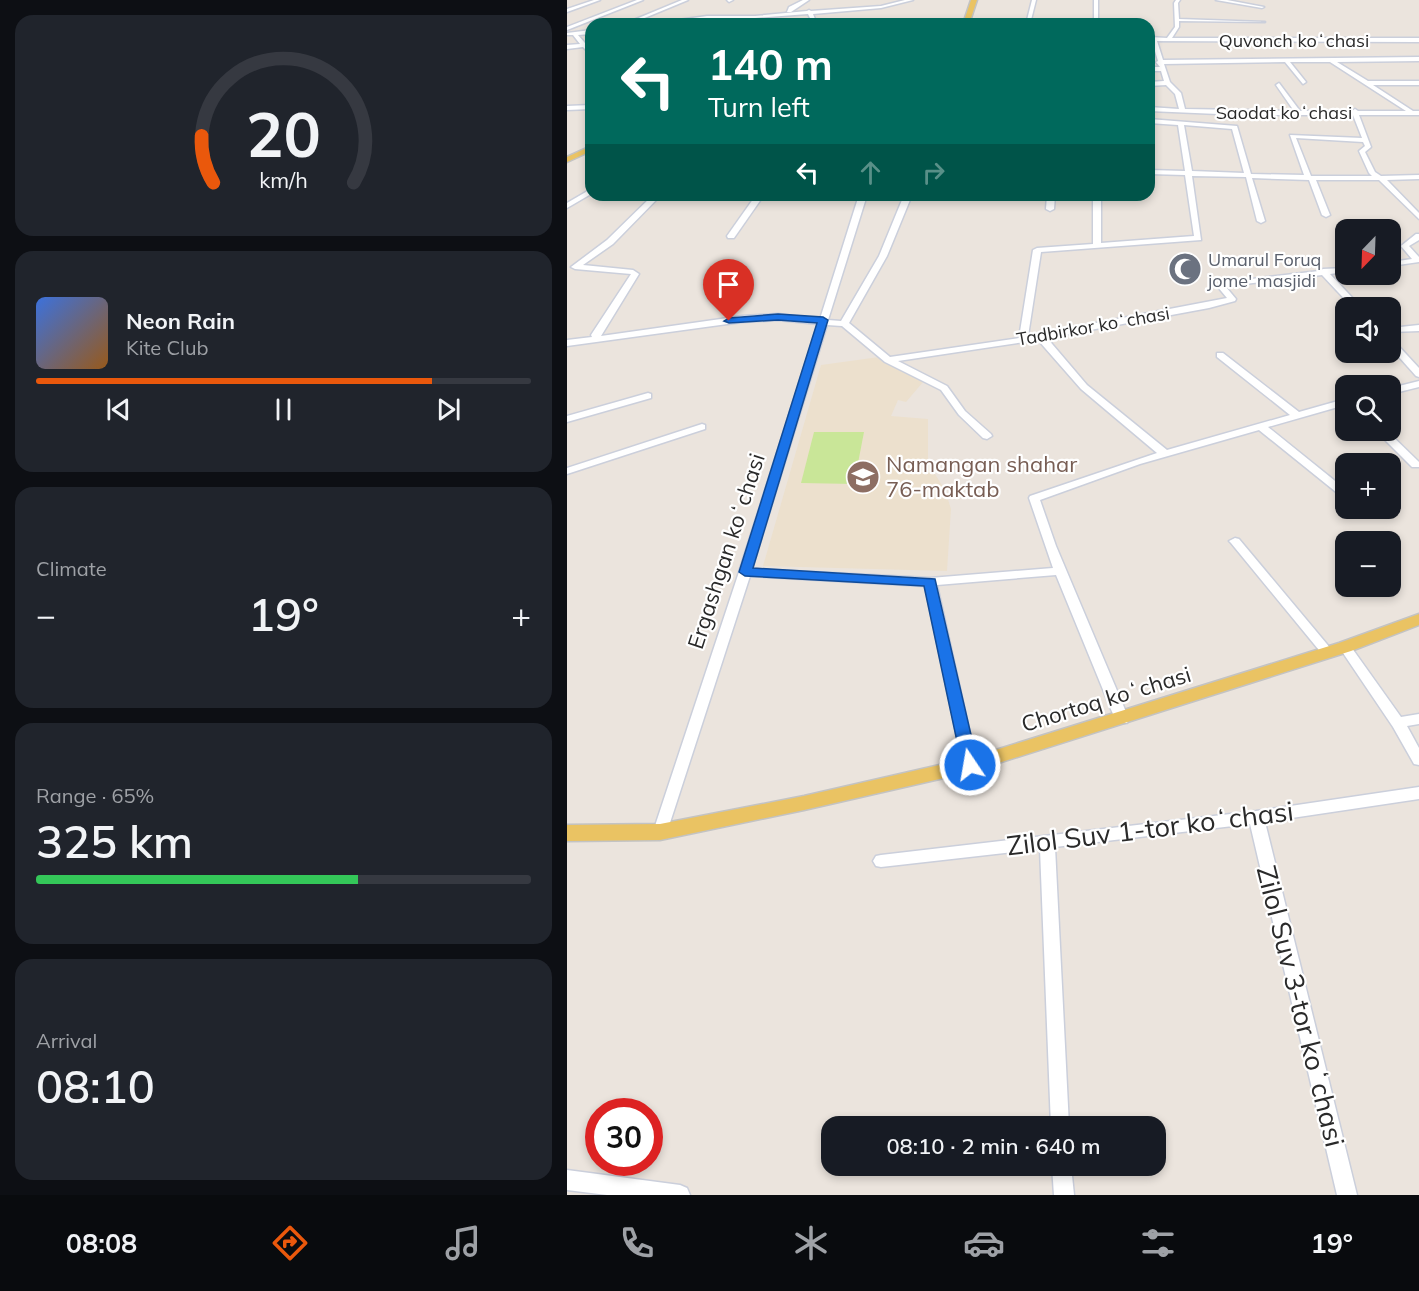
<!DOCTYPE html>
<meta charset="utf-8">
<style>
body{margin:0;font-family:Mulish,sans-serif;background:#20242c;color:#f1f3f6;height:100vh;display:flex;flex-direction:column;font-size:22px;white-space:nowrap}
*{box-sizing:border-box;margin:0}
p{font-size:20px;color:#9ea1a6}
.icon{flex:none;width:33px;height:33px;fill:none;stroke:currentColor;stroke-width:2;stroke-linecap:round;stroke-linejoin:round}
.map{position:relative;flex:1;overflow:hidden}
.side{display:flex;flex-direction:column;gap:15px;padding:15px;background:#0d0f14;width:567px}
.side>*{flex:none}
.banner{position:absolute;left:18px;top:18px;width:570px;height:183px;border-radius:18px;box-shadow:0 3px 9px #0003;background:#00695c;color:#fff;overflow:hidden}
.needle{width:39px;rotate:203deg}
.fabs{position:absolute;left:768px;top:219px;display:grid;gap:12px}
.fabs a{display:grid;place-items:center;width:66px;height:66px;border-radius:12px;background:#171b24;box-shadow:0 3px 9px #0003;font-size:30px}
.speed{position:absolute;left:18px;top:1098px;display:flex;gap:12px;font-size:30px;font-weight:700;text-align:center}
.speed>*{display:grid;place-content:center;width:78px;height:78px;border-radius:50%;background:#171b24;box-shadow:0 3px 9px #0003;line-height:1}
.speed .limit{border:9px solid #d22;background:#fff;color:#111}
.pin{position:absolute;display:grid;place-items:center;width:51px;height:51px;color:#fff;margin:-62px -26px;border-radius:50% 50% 50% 0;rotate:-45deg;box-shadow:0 0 6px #0007}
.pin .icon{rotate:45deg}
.me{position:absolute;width:66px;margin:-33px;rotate:348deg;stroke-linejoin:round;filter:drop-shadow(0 0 4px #0008)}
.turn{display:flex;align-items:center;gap:21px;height:126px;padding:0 24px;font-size:27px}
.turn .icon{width:78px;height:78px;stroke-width:2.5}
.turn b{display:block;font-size:42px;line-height:51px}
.lanes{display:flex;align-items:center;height:57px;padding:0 24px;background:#0003;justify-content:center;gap:30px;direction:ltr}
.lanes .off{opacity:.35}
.big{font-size:45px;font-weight:600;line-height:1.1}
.side .card{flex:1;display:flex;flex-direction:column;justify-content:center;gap:9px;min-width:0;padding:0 21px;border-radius:18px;background:#20242c}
.side .dial{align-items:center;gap:0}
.dial svg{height:156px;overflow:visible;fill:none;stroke:#363941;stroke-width:7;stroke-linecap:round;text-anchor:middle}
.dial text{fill:#f1f3f6;stroke:none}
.song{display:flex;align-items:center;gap:18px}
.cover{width:72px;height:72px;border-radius:9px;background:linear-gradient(135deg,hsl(220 70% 55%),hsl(30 70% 35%))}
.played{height:6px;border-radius:3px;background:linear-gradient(90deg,#ea580c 80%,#363941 80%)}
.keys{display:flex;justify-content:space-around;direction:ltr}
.heat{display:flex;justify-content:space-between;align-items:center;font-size:33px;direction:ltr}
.charge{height:9px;border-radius:4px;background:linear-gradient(90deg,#34c759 65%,#363941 0)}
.trip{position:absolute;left:254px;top:1116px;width:345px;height:60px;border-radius:18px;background:#171b24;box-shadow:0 3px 9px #0003;font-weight:600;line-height:60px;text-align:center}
.tab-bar{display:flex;height:96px;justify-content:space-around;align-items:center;background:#090b0e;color:#9ea1a6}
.tab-bar .icon{width:42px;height:42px}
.tab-bar .active{color:#ea580c}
.tab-bar b{font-size:27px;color:#f1f3f6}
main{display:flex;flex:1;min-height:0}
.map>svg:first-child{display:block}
.education{fill:#ece0cd}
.pitch{fill:#c9e698}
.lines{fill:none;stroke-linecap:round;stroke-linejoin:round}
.minor-casing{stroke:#cbcfdb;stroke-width:3}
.major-casing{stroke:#c3c3c3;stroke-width:3}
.minor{fill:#fff;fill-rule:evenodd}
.major{fill:#eac363;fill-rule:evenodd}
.route{fill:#1a73e8;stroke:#114b97;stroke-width:1.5}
.labels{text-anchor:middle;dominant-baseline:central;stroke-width:4.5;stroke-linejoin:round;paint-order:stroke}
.far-street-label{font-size:18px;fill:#2a2a2a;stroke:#fff}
.far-worship-label{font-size:18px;fill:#5b616d;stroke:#fff;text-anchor:start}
.education-label{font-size:22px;fill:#785e54;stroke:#fff;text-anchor:start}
.street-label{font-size:22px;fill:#2a2a2a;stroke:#fff}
.near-street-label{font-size:27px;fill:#2a2a2a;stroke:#fff}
</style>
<main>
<section class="side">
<div class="card dial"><svg viewBox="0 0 100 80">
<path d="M14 69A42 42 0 1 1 86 69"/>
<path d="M14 69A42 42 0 0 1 8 45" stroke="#ea580c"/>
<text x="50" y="56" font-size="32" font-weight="700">20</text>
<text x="50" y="72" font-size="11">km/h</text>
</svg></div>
<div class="card">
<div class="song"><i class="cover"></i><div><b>Neon Rain</b><p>Kite Club</p></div></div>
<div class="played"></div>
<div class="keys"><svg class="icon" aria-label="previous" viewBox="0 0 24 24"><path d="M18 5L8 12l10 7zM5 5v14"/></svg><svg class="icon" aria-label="pause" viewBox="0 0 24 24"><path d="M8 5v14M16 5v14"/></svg><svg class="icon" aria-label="next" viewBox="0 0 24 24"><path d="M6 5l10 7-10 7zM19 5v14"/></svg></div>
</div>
<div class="card"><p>Climate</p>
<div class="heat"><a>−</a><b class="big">19°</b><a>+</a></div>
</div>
<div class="card"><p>Range · 65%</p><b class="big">325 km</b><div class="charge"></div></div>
<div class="card"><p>Arrival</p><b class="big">08:10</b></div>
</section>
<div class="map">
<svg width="852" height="1195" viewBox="0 0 852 1195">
<rect width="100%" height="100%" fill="#ebe4dd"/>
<!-- education -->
<polygon class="education" points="312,357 356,382 339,402 331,400 324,416 361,419 361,463 378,490 384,509 380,571 196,566 254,365"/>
<!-- pitch -->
<polygon class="pitch" points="247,432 297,432 287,484 234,483"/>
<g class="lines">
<defs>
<g id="minor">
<polygon points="27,0 33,0 0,12 0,9"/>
<polygon points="70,0 76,0 0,30 0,27"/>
<polygon points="115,0 121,0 63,24 57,24"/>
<polygon points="160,0 166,0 162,2"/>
<polygon points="236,0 242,0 224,12 220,12 222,7"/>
<polygon points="338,0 346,0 314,8 246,14 250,24 246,24 241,14 188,18 140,18 83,24 140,16 188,16 240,11 242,10 244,11 314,6"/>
<polygon points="465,0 469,0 463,24 459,24"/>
<rect x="527" y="0" width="4" height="24"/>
<path d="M609,0H613L611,3L612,19L698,22L612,21V27L605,38H852V42L590,41L596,60L852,57V61L770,62L801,81H852V85H806L846,111H852V115H792L804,147L798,152L808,172L814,176L852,175V179L820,180L852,213V219L812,180H749L763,215L759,217L755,215L742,180L685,178L698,221L694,223L690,221L679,177L625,176L634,240L474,252L461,336L660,298L650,286L660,282L752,271L756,269L778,268V272L763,274L795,308H786L755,275L661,286L659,287L669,299L668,301L642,308L480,338L520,385L600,450L723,415L650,357V353H656L732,412L778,399V405L701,427L778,489V497L774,496L692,430L573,464L473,500L489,546L562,719L560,723H550L548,719L489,575L370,585L410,765L408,769L403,770L398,769L396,765L358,586L183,576L100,832L98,836L93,838L88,836L86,832L172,572L251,324L211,320L175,322L0,346V340L25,337L24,335L64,274L8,269L4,267L40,240L86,195H94L46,244L16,265L66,270L72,274L34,336L175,316L211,314L253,319L292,195H300L261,320L274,321L312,256L337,195H345L320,256L282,323L323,357L452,338L466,250L470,248L526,244V195H534V243L627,236L618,175L582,174V170L618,171L611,125L582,123V119L670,126L684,174L737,175L723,135L795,138L786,115H674L582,111V107L612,109L608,94L599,85L582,86V82L597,81L594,71H582V67H593L589,62L591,61L585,41H582V37L600,38L608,27L607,3ZM718,62L736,84L739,82L723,62H763L839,111H791L788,109L785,111H733L712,83L709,85L727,111L618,109L614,93L603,82L597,64ZM617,125L665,129L677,173L625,171ZM729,138L796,142L798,146L792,151L802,173L805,176H744ZM260,325L275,326L318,362L374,390L392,415L416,438L420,439L425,436L424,434L398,411L380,386L331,361L471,340L514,389L590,453L463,496L462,498L486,568L363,578L185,569Z"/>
<polygon points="649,0 660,0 697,7 695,8"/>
<polygon points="24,30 24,34 11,35 24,50 24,55 16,47 0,49 0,45 13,44 6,35 0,35 0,33"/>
<polygon points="24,105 24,109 0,110 0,106"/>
<polygon points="24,189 24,194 0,208 0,203"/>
<polygon points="189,195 197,195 167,238 161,238 160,236"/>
<polygon points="480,195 488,195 487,209 483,211 479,209"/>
<polygon points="849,234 852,234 852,240 842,246 852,257 852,262 824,266 824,262 845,259 834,246"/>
<polygon points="852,325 852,331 824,332 824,328"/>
<polygon points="824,340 827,341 852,368 852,377 849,376 824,348"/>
<polygon points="852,381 852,387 824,394 824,388"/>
<polygon points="81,393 84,394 84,398 0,422 0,416"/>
<polygon points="135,424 138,425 138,429 0,474 0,468"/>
<polygon points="808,430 819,430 852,462 852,467 845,467"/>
<polygon points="668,538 672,539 764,649 766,652 764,655 756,655 664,543 662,541"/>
<polygon points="778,643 782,644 834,717 852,714 852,724 840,726 852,748 852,765 847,764 826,727 774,650 772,647"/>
<polygon points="852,787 852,799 698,822 790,1195 770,1195 683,824 488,847 502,1126 484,1126 473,849 314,867 309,866 306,861 309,856 314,855 689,811"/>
<polygon points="485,1166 504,1166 507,1195 487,1195"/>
<polygon points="0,1170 113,1185 120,1188 123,1195 40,1195 0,1190"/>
</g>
<g id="major">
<polygon points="404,0 410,0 402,24 396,24"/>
<polygon points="24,146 24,151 0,162 0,157"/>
<polygon points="852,614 852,625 784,651 403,772 237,810 93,840 0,841 0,825 93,824 237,796 403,758 772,643"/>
</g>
</defs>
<!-- minor casing -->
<use href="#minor" class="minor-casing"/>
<!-- major casing -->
<use href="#major" class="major-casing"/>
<!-- minor -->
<use href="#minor" class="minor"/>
<!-- major -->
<use href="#major" class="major"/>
</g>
<!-- route -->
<polygon class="route" points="211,314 256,317 261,320 186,568 368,579 411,765 409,770 403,771 397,770 395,765 357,586 178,576 172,572 250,323 211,320 162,323 157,321 162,318"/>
<!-- icons -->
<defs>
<symbol id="mosque-disc" viewBox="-11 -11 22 22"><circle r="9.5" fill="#6b7280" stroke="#fff"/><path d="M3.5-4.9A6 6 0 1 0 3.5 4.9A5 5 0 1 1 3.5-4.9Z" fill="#fff"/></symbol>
<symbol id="school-disc" viewBox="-11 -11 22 22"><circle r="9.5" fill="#8d6e63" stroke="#fff"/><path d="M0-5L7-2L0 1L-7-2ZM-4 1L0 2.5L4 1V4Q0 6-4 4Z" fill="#fff"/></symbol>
</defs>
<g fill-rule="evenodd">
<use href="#mosque-disc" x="599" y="250" width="38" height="38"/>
<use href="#school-disc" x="277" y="458" width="38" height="38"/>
</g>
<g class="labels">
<!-- far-street labels -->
<g class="far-street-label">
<text x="727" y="40">Quvonch koʻchasi</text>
<text x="717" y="112">Saodat koʻchasi</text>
<text transform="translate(526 326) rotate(-10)">Tadbirkor koʻchasi</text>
</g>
<!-- far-worship labels -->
<g class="far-worship-label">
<text x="641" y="259">Umarul Foruq<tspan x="641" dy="21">jome' masjidi</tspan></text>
</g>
<!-- education labels -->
<g class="education-label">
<text x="319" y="464">Namangan shahar<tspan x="319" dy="25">76-maktab</tspan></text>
</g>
<!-- street labels -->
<g class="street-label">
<text transform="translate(159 551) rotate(-72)">Ergashgan koʻchasi</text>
<text transform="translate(539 699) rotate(-17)">Chortoq koʻchasi</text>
</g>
<!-- near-street labels -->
<g class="near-street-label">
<text transform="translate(583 828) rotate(-7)">Zilol Suv 1-tor koʻchasi</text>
<text transform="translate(734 1006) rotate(76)">Zilol Suv 3-tor koʻchasi</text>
</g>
</g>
</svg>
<div class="fabs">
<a><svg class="needle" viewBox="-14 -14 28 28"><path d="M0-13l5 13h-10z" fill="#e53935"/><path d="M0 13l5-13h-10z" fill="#9ea1a6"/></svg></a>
<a><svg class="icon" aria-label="sound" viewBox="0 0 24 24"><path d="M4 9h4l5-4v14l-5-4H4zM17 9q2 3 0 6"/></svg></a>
<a><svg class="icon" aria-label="search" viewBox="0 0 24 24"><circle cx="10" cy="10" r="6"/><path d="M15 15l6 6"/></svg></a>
<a>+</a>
<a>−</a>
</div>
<div class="speed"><div class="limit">30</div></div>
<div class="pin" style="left:162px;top:321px;background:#d93025"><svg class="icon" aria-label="arrive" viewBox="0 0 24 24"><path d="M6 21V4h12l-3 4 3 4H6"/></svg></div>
<svg class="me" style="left:403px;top:765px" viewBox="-20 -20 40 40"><circle r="17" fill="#1a73e8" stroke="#fff" stroke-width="3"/><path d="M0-11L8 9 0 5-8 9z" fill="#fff"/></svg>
<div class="trip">08:10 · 2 min · 640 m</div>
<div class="banner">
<div class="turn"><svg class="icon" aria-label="left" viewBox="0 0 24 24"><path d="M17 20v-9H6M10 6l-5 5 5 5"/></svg><div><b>140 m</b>Turn left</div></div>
<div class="lanes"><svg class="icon" aria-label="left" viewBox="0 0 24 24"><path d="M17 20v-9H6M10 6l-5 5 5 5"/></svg><svg class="icon off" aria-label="ahead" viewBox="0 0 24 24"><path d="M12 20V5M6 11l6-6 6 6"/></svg><svg class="icon off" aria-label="right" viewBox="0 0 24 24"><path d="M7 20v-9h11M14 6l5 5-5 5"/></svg></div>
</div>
</div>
</main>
<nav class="tab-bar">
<b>08:08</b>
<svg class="icon active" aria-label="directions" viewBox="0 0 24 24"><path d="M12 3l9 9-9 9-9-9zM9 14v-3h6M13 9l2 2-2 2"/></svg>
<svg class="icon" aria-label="music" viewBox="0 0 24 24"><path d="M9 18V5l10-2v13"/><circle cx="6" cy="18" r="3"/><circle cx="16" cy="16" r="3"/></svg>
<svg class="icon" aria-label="phone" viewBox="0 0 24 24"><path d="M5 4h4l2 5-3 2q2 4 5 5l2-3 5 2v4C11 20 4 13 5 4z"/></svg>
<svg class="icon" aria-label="climate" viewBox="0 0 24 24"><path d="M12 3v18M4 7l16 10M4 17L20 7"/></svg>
<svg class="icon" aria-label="car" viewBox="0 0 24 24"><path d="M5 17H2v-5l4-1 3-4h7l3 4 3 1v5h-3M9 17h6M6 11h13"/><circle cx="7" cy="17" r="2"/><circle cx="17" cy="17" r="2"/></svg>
<svg class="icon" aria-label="filters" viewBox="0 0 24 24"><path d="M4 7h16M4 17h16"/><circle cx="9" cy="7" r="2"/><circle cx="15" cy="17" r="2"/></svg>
<b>19°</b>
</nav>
